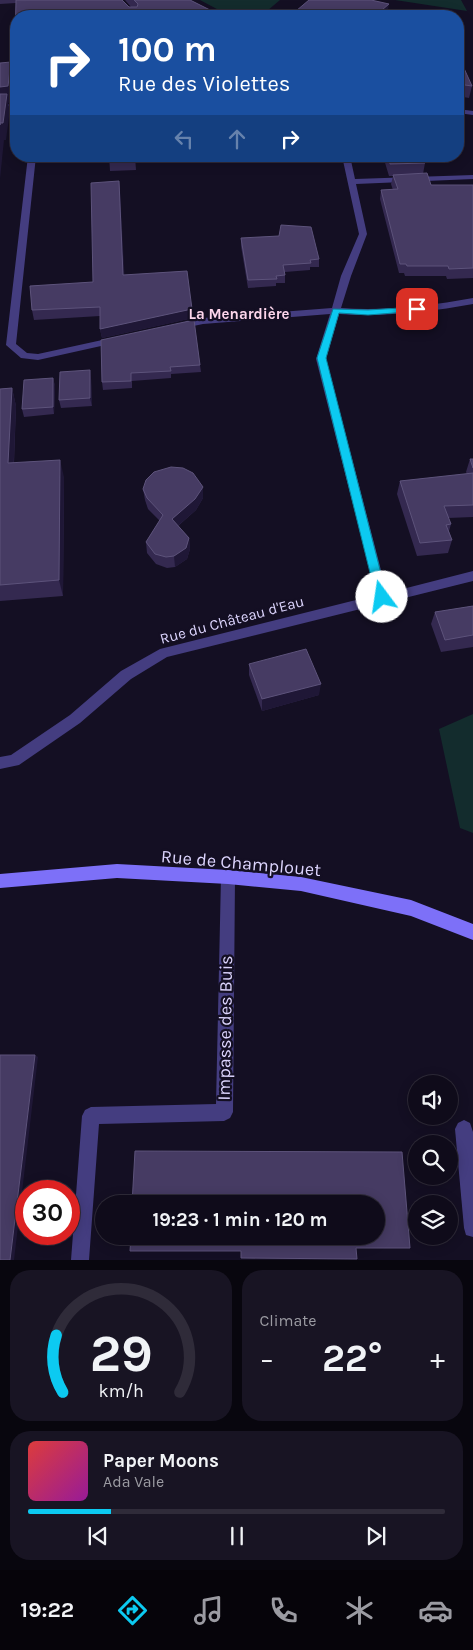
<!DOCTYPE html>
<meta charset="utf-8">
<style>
body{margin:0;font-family:Karla,sans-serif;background:#181423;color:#f1f3f6;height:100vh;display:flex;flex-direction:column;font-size:19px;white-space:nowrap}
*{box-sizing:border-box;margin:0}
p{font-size:16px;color:#9b9ba2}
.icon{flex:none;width:28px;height:28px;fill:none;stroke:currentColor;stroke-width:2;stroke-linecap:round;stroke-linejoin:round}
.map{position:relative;height:1260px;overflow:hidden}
.side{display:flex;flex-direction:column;gap:10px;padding:10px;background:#08060e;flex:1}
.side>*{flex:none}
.guide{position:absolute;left:10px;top:10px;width:454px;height:152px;border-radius:20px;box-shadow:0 2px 12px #0003,0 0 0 1px #2f2b39;background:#1a4fa0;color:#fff;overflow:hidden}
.tools{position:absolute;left:408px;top:1075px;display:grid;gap:10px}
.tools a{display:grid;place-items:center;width:50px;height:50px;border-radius:50%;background:#0f0b1a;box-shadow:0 2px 12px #0003,0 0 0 1px #2f2b39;font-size:25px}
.speed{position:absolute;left:15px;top:1180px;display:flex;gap:10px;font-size:25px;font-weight:700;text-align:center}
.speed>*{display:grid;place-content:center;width:65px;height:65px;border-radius:50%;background:#0f0b1a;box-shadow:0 2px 12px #0003,0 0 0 1px #2f2b39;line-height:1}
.speed .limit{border:8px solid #d22;background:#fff;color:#111}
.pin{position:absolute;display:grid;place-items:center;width:42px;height:42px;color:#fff;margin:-21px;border-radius:10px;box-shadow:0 2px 8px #0006}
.me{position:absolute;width:55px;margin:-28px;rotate:346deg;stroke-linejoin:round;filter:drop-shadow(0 0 4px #0008)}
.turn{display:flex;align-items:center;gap:18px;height:105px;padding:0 25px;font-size:22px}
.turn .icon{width:65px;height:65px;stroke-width:2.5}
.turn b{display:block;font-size:35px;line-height:42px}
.lanes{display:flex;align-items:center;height:48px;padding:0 25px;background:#0003;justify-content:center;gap:25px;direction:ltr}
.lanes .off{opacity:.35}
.big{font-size:38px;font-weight:700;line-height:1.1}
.side .tile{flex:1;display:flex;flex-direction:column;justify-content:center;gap:8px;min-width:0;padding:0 18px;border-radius:20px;background:#181423}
.side .dial{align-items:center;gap:0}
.dial svg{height:130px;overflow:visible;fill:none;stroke:#2f2b39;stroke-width:7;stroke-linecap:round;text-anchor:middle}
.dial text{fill:#f1f3f6;stroke:none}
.song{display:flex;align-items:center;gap:15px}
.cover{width:60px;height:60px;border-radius:8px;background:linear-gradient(135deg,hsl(0 70% 55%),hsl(300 70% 35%))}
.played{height:5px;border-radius:2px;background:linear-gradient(90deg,#0ccaf1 20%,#2f2b39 20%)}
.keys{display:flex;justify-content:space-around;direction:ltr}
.heat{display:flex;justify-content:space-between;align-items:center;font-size:28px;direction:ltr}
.side .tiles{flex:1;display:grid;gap:10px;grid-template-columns:1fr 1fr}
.tile:last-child{grid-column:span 2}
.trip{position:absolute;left:95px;top:1195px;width:290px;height:50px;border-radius:25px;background:#0f0b1a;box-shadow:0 2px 12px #0003,0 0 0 1px #2f2b39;font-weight:700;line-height:50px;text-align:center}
.dock{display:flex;height:80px;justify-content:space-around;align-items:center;background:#06040a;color:#9b9ba2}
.dock .icon{width:35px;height:35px}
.dock .on{color:#0ccaf1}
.dock b{font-size:22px;color:#f1f3f6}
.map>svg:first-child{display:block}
.green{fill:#132c2d}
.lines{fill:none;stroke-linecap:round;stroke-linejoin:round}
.street{fill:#443d80;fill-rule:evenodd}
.secondary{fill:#7d70f8;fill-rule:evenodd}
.wall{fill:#342950}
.shaded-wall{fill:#1f1736}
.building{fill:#463b63;stroke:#5d537b}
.route{fill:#0ccaf1;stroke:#08839d}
.labels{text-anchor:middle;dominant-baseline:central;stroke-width:4.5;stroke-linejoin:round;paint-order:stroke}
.far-quarter-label{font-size:15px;font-weight:bold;fill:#fdd6ec;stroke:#140f23}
.street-label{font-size:15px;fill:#dcd4fd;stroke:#140f23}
.near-street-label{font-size:18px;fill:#dcd4fd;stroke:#140f23}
</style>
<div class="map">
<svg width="473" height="1260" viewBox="0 0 473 1260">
<rect width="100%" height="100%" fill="#140f23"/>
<!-- green -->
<g class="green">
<polygon points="200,0 280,0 261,16 230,16"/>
<polygon points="395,0 461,0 467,11"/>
<polygon points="473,714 473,833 460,828 439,729"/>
</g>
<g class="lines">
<!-- street -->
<g class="street">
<polygon points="16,104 16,108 0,109 0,105"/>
<polygon points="458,109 473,111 473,115 458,113"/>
<polygon points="28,156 36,156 16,344 27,353 38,354 116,337 121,340 119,342 38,360 21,358 6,345"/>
<path d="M342,156H350L355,179L473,175V179L356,184L367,234L351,276L341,308C385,311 429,306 473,298V304C429,312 384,317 339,314L326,359L387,593L473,571V581L167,657L131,679L80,723L19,765L0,769V757L11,755L70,715L121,671L160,649L376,595L316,359L330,314L203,324L179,329L174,326L176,324L203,318L332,308L341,276L359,234Z"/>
<polygon points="228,870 233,872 235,877 233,1112 230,1118 224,1121 99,1124 89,1260 71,1260 82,1116 85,1110 91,1107 216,1104 221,877 223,872"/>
<polygon points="464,1120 470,1123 473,1132 473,1237 466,1235 464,1228 455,1129 458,1123"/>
</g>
<!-- secondary -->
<polygon class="secondary" points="117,864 228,870 301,877 411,900 473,924 473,940 411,916 301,891 228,884 117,878 0,888 0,874"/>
</g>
<!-- wall -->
<g class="wall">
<polygon points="0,0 122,0 129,7 131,7 125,0 190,0 222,16 16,16 16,49 15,44 16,3 0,4"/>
<polygon points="458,55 472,86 469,98 458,96"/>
<polygon points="109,156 135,156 136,170 110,171"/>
<polygon points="383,156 423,156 425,163 423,174 431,185 473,185 473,278 447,279 446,276 405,276 404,273 399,273 380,199 381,190 393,190 391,184 393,176 389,176"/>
<polygon points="119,181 124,275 192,309 193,318 102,338 100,329 100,316 34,320 32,310 93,282"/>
<polygon points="241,238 319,259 319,267 310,267 310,270 285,272 285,283 276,283 276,286 248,288 241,246"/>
<polygon points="101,340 200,365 201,372 171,374 171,378 132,381 132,388 103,390 102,382"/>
<polygon points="53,378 55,386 54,414 24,417 22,409"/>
<polygon points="91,378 92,406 61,408 59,400"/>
<polygon points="12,388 16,406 14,463 64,477 63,596 0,601 0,389"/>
<polygon points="470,459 473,459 473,517 448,518 451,524 449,531 452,540 448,553 417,556 397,494 400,481 467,474 466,472"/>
<polygon points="143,489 203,498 196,510 178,526 189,538 190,549 187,559 175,567 167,568 156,564 147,553 146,542 160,521 148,509 145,500"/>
<polygon points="473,606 473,647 441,652 431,624 435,612"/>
<polygon points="249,664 319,695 262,711 249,675"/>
</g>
<!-- shaded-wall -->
<g class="shaded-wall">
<polygon points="389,4 387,15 386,16 375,16"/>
<polygon points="11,62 14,79 11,102 8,103 10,110 6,140 4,140 0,179 0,87"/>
<polygon points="119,181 120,190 125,284 123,275"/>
<polygon points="192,309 193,318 102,338 100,329"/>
<polygon points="90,370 91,378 92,406 90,398"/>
<polygon points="53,378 55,386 54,414 53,407"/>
<polygon points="12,388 16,406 13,480 8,463"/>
<polygon points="60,460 64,477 63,596 59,580"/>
<polygon points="203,487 203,498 196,510 173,530 172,519"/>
<polygon points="189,538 190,549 187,559 175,567 174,556"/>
<polygon points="321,684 319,695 262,711 262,699"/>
<polygon points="35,1055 38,1057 14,1260 10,1260"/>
</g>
<!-- building -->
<g class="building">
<polygon points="16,0 122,0 129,7 137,7 138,4 134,0 190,0 222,16 16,16 16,45 15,44"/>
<polygon points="309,0 371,0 389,4 375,16 290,16"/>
<polygon points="458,55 472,86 458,84"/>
<polygon points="11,62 8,86 0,87 0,63"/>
<polygon points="0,94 7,94 3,123 0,123 0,125"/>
<polygon points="109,156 135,156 135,158 109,159"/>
<polygon points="388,156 423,156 425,163 390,164"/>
<polygon points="427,173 431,185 473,185 473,268 449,269 448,266 407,266 406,264 400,264 381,190 398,189 393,175"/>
<polygon points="119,181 123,275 187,271 192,309 100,329 100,307 32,310 30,286 93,282 91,183"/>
<polygon points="281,225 311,227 319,259 310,260 311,263 283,265 285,275 276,276 277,279 248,280 241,238 279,236"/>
<polygon points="194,320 200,365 170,367 171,371 131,373 131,381 102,382 101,340"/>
<polygon points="90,370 90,398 59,400 60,372"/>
<polygon points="53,378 53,407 22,409 24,380"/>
<polygon points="12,388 8,463 60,460 59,580 0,585 0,389"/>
<polygon points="470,459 473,459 473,468"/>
<polygon points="171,467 183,468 193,473 203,487 195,499 172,519 189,538 186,548 174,556 166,557 155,554 146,542 163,515 147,498 143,489 146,480 154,472"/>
<polygon points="473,473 473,505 444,506 451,524 446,525 452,540 420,543 400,481"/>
<polygon points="473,606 473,635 445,640 435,612"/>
<polygon points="306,649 321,684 262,699 249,664"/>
<polygon points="0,1055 35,1055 10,1260 0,1260"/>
<polygon points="135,1151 402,1152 410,1248 356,1248 357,1259 241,1258 241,1251 130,1251 131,1236 376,1236 376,1204 132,1204"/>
</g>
<!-- route -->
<polygon class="route" points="417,307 421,309 420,311 368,315 339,313 326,358 387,597 382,602 376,597 317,358 333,309 368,310"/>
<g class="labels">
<!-- far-quarter labels -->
<g class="far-quarter-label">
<text x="239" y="314">La Menardière</text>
</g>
<!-- street labels -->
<g class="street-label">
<text transform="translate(232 620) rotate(-15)">Rue du Château d'Eau</text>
</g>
<!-- near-street labels -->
<g class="near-street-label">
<text transform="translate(241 863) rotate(5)">Rue de Champlouet</text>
<text transform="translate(225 1028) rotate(-89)">Impasse des Buis</text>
</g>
</g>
</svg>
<div class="tools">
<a><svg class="icon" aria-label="sound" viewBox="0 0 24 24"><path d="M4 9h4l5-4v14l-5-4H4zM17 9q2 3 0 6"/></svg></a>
<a><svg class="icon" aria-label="search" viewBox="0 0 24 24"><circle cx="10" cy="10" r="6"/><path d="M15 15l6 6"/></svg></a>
<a><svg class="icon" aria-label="layers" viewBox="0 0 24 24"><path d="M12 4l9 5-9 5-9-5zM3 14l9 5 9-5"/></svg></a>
</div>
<div class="speed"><div class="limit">30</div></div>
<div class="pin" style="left:417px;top:309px;background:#d93025"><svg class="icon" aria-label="arrive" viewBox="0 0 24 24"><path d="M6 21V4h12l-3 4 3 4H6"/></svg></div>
<svg class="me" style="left:382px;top:597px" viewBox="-20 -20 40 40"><circle r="19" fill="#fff"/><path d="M0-13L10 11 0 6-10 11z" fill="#0ccaf1"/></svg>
<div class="trip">19:23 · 1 min · 120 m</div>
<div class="guide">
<div class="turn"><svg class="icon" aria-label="right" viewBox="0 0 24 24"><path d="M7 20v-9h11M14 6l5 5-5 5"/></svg><div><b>100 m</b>Rue des Violettes</div></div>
<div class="lanes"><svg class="icon off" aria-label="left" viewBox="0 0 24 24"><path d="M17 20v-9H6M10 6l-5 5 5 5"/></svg><svg class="icon off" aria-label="ahead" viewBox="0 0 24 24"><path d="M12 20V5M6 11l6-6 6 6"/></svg><svg class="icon" aria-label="right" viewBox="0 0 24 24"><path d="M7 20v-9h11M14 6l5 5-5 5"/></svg></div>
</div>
</div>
<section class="side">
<div class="tiles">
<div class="tile dial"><svg viewBox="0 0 100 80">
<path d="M14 69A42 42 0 1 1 86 69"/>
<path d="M14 69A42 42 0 0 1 10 34" stroke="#0ccaf1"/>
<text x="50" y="56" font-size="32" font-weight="700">29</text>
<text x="50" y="72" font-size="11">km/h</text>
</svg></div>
<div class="tile"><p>Climate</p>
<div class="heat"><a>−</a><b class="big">22°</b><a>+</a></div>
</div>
<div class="tile">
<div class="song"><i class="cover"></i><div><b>Paper Moons</b><p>Ada Vale</p></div></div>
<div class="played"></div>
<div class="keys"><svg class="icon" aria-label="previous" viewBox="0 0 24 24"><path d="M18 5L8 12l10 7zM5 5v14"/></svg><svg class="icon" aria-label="pause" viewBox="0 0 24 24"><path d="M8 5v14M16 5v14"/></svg><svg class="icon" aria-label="next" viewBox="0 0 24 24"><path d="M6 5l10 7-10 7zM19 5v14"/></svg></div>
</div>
</div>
</section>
<nav class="dock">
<b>19:22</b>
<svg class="icon on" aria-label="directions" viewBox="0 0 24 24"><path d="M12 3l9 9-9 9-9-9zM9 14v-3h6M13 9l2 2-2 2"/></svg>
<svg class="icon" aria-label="music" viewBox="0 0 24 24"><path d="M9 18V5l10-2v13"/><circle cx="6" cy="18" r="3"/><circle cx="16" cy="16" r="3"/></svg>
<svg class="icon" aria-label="phone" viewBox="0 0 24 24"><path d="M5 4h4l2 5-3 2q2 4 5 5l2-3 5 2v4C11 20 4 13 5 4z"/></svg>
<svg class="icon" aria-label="climate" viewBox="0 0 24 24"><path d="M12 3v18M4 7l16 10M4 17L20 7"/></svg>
<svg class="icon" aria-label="car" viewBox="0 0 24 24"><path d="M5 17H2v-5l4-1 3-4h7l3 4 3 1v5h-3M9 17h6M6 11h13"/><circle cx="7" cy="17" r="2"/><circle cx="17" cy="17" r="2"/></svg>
</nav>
